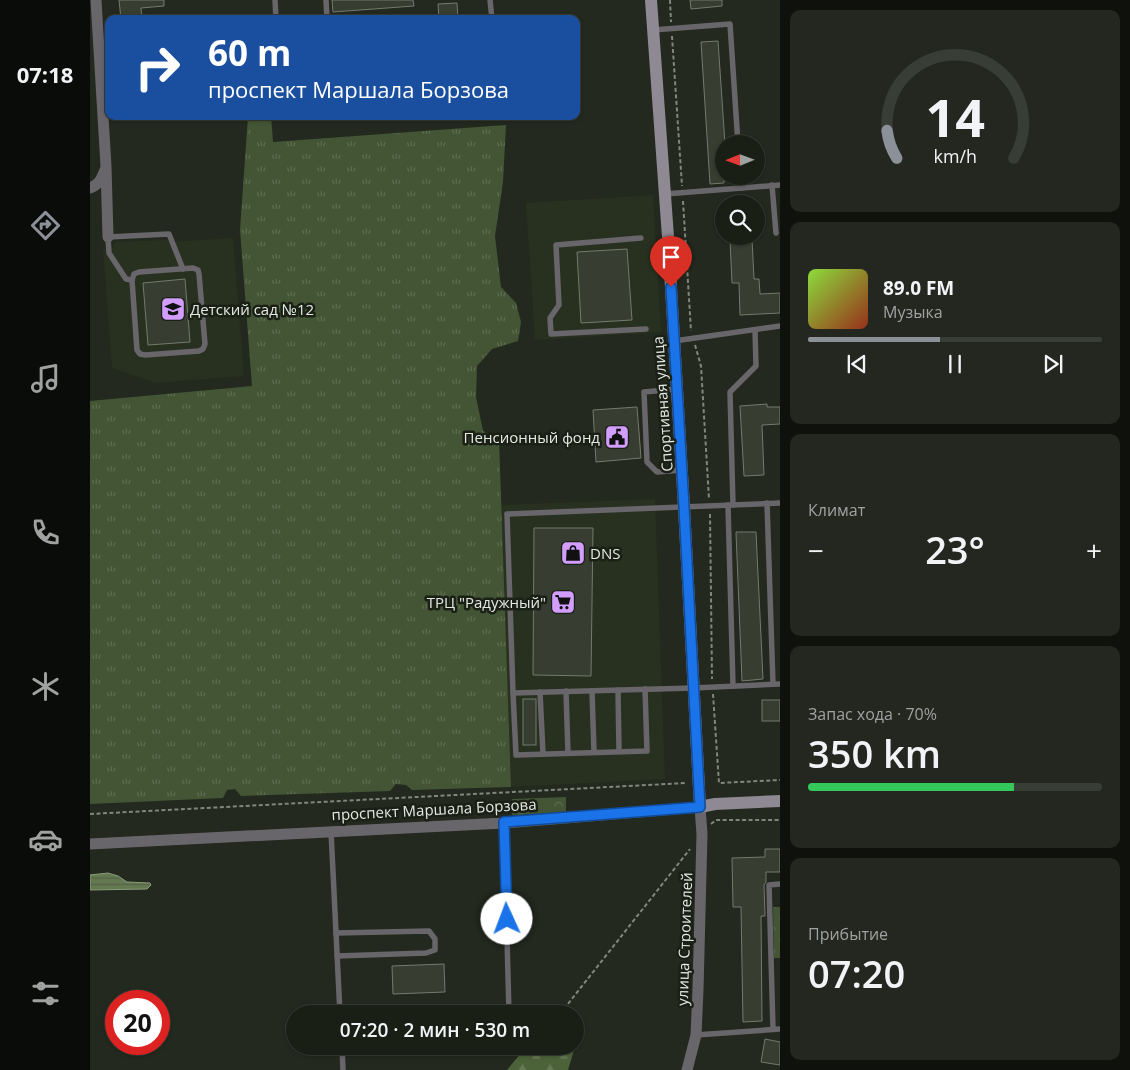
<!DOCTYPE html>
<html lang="ru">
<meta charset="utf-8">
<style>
body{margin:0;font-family:"Open Sans",sans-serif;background:#23271f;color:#f1f3f6;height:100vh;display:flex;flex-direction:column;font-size:19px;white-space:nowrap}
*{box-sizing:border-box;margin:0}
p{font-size:16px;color:#9fa2a1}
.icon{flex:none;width:28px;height:28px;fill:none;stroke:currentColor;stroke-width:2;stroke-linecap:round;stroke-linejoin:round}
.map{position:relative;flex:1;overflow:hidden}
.drawer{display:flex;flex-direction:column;gap:10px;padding:10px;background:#0e110c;width:350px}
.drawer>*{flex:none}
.banner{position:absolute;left:15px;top:15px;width:475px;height:105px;border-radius:10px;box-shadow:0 1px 4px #0004,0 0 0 1px #383d35;background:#1a4fa0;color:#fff;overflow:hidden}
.needle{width:32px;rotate:269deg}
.tools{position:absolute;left:625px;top:135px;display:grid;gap:10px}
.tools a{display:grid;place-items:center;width:50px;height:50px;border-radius:50%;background:#1a1f16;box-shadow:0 1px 4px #0004,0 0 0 1px #383d35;font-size:25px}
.speed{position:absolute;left:15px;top:990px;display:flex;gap:10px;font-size:25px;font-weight:700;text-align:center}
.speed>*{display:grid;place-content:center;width:65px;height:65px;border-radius:50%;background:#1a1f16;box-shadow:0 1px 4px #0004,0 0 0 1px #383d35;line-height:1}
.speed .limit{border:8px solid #d22;background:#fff;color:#111}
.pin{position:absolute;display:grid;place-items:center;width:42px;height:42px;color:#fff;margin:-51px -21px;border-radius:50% 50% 50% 0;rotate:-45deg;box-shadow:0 0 5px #0007}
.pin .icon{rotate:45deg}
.me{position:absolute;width:55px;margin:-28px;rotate:358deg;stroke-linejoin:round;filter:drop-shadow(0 0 4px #0008)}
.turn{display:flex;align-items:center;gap:18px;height:105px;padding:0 20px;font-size:22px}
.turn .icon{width:65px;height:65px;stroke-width:2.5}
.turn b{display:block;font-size:35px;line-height:42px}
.big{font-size:38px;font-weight:600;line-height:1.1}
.drawer .tile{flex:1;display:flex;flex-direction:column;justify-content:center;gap:8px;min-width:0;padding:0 18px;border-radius:10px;background:#23271f}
.drawer .dial{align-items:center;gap:0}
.dial svg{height:130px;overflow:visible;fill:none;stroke:#383d35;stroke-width:7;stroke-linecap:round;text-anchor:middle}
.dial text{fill:#f1f3f6;stroke:none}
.song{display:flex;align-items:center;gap:15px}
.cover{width:60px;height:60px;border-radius:8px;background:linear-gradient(135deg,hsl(90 70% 55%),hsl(10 70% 35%))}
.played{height:5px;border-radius:2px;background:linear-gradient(90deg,#8c9099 45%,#383d35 45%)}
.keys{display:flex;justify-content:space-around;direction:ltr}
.heat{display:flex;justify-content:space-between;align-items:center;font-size:28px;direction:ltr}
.charge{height:8px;border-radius:4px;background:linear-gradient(90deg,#34c759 70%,#383d35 0)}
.trip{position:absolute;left:196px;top:1005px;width:298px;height:50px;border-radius:25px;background:#1a1f16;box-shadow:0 1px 4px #0004,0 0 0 1px #383d35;font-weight:600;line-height:50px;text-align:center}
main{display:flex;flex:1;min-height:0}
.tab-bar{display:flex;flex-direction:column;width:90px;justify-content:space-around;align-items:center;background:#0a0c09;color:#9fa2a1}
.tab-bar .icon{width:35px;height:35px}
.tab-bar .current{color:#8c9099}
.tab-bar b{font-size:22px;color:#f1f3f6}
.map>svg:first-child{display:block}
.built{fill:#283120}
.grass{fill:url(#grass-tufts)}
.forest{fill:url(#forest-firs)}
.park{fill:url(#park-crowns)}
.water{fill:url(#water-rules);stroke:#8a9b7b}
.building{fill:#373d31;stroke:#737b6d}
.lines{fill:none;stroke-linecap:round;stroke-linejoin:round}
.path{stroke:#81877d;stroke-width:2;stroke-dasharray:4 2.5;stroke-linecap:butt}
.lane{stroke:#69666b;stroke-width:5.5}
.street{stroke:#69666b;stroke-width:11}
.secondary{stroke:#8e8992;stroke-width:12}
.route-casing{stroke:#114b97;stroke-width:12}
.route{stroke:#1a73e8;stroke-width:9}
.labels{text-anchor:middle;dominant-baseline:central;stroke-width:5;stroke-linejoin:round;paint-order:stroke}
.poi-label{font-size:15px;fill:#e4e9e1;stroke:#1a2015;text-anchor:start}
.street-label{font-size:15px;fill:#e4e9e1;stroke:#1a2015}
</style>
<main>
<nav class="tab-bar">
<b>07:18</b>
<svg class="icon current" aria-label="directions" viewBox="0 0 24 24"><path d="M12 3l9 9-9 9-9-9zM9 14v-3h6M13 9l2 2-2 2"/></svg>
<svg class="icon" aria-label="music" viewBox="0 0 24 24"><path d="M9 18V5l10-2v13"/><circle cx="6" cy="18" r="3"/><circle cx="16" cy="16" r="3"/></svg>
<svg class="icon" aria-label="phone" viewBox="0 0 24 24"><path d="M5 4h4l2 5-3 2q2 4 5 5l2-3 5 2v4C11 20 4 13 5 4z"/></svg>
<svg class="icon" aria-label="climate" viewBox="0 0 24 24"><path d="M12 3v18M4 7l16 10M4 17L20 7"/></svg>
<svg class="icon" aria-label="car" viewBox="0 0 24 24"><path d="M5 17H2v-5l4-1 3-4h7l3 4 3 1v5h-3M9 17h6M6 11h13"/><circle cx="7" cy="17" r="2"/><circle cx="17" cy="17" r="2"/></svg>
<svg class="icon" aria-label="filters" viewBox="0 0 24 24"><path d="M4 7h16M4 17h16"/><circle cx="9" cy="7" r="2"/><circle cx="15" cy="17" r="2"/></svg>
</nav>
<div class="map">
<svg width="690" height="1070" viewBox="0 0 690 1070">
<defs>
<pattern id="grass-tufts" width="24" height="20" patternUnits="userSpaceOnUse" patternTransform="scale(1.25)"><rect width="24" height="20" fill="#435534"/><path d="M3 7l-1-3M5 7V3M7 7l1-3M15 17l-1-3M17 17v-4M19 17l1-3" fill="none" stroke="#5e6d51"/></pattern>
<pattern id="forest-firs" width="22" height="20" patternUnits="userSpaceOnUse" patternTransform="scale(1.25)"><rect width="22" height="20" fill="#4c6239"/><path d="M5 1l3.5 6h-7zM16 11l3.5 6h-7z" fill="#667855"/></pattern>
<pattern id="park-crowns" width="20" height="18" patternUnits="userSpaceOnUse" patternTransform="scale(1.25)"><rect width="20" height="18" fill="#435534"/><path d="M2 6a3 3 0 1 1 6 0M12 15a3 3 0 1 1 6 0" fill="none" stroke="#5e6d51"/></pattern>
<pattern id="water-rules" width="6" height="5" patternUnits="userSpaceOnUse" patternTransform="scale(1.25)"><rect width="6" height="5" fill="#63794f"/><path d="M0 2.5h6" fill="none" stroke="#55624a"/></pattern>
</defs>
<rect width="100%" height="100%" fill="#23291e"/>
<!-- built -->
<g class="built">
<polygon points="563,195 571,332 445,340 436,203"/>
<polygon points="143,238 154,376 66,383 22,368 13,249 23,248 25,242 77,240 79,242"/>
<polygon points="565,499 575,779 421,787 411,505"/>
</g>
<!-- grass -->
<polygon class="grass" points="158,116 181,116 183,142 416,125 413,182 405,236 411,287 426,303 431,322 428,341 402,349 387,366 386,397 393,431 409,439 421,787 322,790 316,785 306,784 300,791 151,796 145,789 137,790 133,798 0,804 0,401 162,386 150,230"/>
<!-- forest -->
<polygon class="forest" points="437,1046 484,1046 485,1047 478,1070 417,1070"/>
<!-- park -->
<g class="park">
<polygon points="476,797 476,813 422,815 422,799"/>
<polygon points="683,907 690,907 690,958 684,958"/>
</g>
<!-- water -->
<polygon class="water" points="18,873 28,876 37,882 60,883 61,885 57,889 0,890 0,875"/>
<!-- building -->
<g class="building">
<polygon points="29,0 74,0 74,6 51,8 52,19 31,19"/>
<polygon points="242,0 323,0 324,6 243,12"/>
<polygon points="600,0 632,0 632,6 601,9"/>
<polygon points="367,3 368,19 349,19 348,4"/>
<polygon points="628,41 635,144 634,144 634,183 620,184 611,42"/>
<polygon points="662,239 664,279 669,279 670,294 690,293 690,313 650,315 649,283 642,283 640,240"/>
<polygon points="537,249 542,320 491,323 487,252"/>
<polygon points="95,279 100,342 58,345 53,283"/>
<polygon points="677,404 677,407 690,407 690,424 672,425 674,475 654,476 650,406"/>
<polygon points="547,407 551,458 506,462 503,410"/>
<polygon points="444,528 503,528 501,676 443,675"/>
<polygon points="646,532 666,532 673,679 652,681"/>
<rect x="433" y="699" width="13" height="46"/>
<rect x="672" y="700" width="18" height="21"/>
<polygon points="675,849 690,849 690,872 676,872 676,882 674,885 675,916 671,916 672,1021 653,1022 651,907 643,907 642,858 675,857"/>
<polygon points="354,964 355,992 303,994 302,966"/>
<polygon points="675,1039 690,1042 690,1065 671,1062"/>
</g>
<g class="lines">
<!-- path -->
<g class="path">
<polyline points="580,0 581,22"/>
<polyline points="582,36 592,186"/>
<polyline points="593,201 601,331"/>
<polyline points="605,345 611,366 619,499"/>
<polyline points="620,514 622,679"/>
<polyline points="623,694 629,783 690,780"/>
<polyline points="0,814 596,783"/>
<polyline points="621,824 626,820 690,820"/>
<polyline points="470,1014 600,849"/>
</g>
<!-- lane -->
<g class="lane">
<polyline points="185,0 186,19"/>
<polyline points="236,0 237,19"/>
<polyline points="400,0 402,19"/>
<polyline points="563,30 640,24 648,144"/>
<polyline points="349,116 351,117 365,116"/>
<polyline points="650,176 651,188"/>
<polyline points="682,185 686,233"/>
<polyline points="575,194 690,185"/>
<polyline points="551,238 466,245 469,305 460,318 461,334 556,329"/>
<polygon points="103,268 108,270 109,274 115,344 113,349 109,351 55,355 50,354 47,350 42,280 44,274 49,272"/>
<polyline points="42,280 36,279 19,253 18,237 79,234 93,269"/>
<polyline points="584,341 690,326"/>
<polyline points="587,389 554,392 557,462 567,472 592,470"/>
<polyline points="677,503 683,684"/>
<polyline points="690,503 417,514 423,693 603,688 690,684"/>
<polyline points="638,505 643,686"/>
<polyline points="643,505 640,392 666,366 665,330"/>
<polyline points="528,690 529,751"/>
<polyline points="476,691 478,753"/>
<polyline points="502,691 504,752"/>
<polyline points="450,692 453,754"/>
<polyline points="423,693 426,755 557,751 555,689"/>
<polyline points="414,823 419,1014"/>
<polyline points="241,831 250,1014"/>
<polyline points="246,933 339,931 345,939 345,950 336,953 247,956"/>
<polyline points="683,1029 679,885 690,884"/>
<polyline points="606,1035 690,1029"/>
<polyline points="252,1046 253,1070"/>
</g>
<!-- street -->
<g class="street">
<polyline points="6,0 16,166 18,237"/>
<path d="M0,188C9,185 12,178 15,170"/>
<polyline points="0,844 414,823 610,807 612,834 608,990 606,1035 597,1070"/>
</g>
<!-- secondary -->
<polyline class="secondary" points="561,0 578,237 594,507 610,807 625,804 690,801"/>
</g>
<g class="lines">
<defs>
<polyline id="route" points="417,919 414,822 610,807 594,507 581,287"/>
</defs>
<!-- route casing -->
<use href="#route" class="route-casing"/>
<!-- route -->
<use href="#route" class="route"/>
</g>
<!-- icons -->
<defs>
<symbol id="school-square" viewBox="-11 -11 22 22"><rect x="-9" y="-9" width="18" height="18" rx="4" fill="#d29dfd" stroke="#1a2015"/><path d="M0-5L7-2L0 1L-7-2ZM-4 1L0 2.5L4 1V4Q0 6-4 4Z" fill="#111"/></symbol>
<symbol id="civic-square" viewBox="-11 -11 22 22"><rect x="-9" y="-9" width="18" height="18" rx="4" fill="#d29dfd" stroke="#1a2015"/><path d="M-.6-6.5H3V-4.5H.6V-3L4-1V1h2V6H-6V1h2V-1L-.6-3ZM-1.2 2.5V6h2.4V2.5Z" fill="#111"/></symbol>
<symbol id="shop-square" viewBox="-11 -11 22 22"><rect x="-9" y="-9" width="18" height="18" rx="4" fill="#d29dfd" stroke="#1a2015"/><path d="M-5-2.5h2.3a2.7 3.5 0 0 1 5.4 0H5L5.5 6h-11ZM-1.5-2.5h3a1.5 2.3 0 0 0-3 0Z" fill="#111"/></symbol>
<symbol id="supermarket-square" viewBox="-11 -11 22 22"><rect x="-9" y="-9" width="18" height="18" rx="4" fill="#d29dfd" stroke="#1a2015"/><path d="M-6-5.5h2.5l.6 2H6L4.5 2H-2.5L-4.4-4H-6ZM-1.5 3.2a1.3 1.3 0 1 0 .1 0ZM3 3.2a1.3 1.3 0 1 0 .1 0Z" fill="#111"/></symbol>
</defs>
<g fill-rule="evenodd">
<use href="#school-square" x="69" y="295" width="28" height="28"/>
<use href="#civic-square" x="513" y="423" width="28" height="28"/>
<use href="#shop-square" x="469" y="539" width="28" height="28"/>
<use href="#supermarket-square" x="459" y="588" width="28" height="28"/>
</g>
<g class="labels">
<!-- poi labels -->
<g class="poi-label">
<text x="100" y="309">Детский сад №12</text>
<text x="510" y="437" text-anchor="end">Пенсионный фонд</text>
<text x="500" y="553">DNS</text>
<text x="456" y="602" text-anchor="end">ТРЦ "Радужный"</text>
</g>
<!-- street labels -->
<g class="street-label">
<text transform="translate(572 404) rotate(-94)">Спортивная улица</text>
<text transform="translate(344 809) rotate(-3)">проспект Маршала Борзова</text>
<text transform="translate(594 939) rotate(-88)">улица Строителей</text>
</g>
</g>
</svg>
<div class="tools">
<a><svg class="needle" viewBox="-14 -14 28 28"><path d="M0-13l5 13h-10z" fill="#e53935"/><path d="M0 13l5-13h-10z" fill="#9fa2a1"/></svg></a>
<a><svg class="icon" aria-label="search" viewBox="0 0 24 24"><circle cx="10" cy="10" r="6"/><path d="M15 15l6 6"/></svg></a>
</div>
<div class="speed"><div class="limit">20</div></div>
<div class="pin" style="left:581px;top:287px;background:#d93025"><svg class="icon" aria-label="arrive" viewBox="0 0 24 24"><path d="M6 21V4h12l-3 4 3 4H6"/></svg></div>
<svg class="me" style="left:417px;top:919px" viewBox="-20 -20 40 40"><circle r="19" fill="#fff"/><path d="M0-13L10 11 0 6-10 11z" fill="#1a73e8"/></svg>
<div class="trip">07:20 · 2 мин · 530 m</div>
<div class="banner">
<div class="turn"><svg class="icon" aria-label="right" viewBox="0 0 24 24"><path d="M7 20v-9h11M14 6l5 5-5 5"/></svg><div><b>60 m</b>проспект Маршала Борзова</div></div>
</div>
</div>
<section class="drawer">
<div class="tile dial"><svg viewBox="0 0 100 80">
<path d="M14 69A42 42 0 1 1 86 69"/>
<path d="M14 69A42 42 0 0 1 8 52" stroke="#8c9099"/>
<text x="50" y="56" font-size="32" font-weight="700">14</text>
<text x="50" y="72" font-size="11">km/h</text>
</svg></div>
<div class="tile">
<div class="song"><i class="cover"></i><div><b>89.0 FM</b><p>Музыка</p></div></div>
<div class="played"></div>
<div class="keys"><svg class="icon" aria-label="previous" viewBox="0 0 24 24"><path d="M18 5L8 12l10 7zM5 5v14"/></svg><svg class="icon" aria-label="pause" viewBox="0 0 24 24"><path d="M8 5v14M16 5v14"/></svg><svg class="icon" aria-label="next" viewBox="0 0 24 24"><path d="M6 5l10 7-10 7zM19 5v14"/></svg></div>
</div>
<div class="tile"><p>Климат</p>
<div class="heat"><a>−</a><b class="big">23°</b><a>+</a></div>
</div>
<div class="tile"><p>Запас хода · 70%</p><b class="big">350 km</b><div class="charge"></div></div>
<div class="tile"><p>Прибытие</p><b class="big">07:20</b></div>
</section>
</main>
